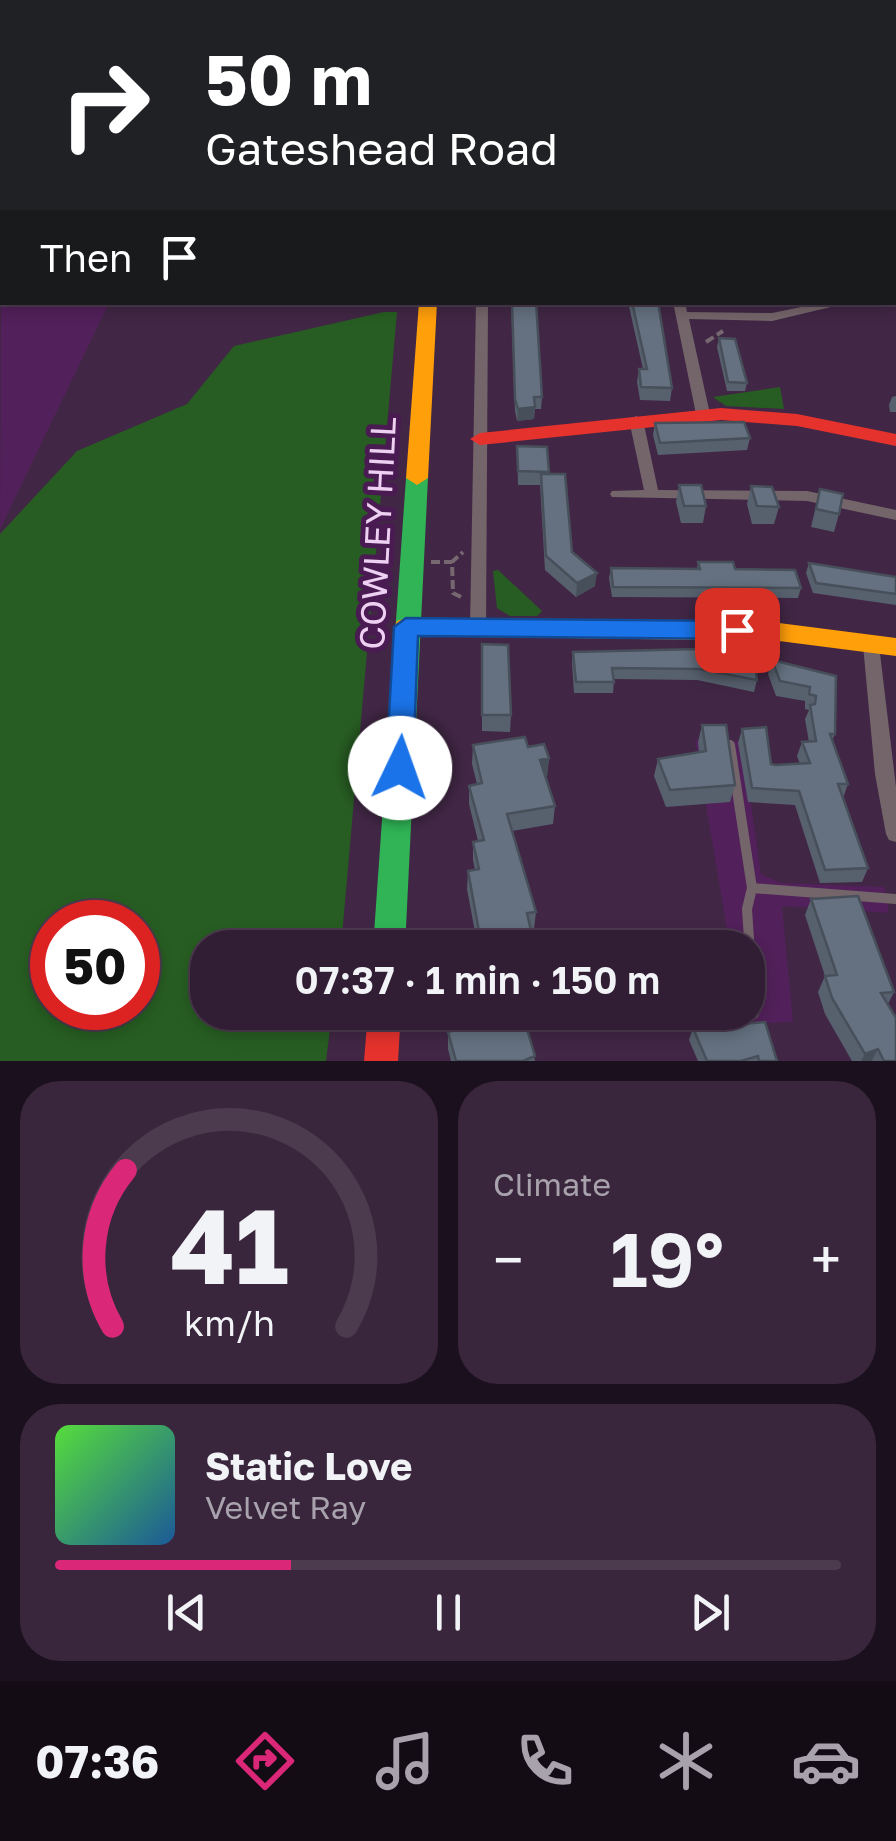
<!DOCTYPE html>
<meta charset="utf-8">
<style>
body{margin:0;font-family:"Golos Text",sans-serif;background:#39263c;color:#f1f3f6;height:100vh;display:flex;flex-direction:column;font-size:38px;white-space:nowrap}
*{box-sizing:border-box;margin:0}
p{font-size:32px;color:#a8a2ac}
.icon{flex:none;width:55px;height:55px;fill:none;stroke:currentColor;stroke-width:2;stroke-linecap:round;stroke-linejoin:round}
.map{position:relative;height:1061px;overflow:hidden}
.drawer{display:flex;flex-direction:column;gap:20px;padding:20px;background:#1b101d;flex:1}
.drawer>*{flex:none}
.top-card{position:absolute;left:0px;top:0px;width:898px;height:305px;box-shadow:0 5px 15px #0003,0 0 0 2px #4c3b4f;background:#202124;color:#fff;overflow:hidden}
.speed{position:absolute;left:30px;top:900px;display:flex;gap:20px;font-size:50px;font-weight:700;text-align:center}
.speed>*{display:grid;place-content:center;width:130px;height:130px;border-radius:50%;background:#311d34;box-shadow:0 5px 15px #0003,0 0 0 2px #4c3b4f;line-height:1}
.speed .limit{border:15px solid #d22;background:#fff;color:#111}
.pin{position:absolute;display:grid;place-items:center;width:85px;height:85px;color:#fff;margin:-42px;border-radius:20px;box-shadow:0 5px 15px #0006}
.me{position:absolute;width:110px;margin:-55px;rotate:3deg;stroke-linejoin:round;filter:drop-shadow(0 0 8px #0008)}
.turn{display:flex;align-items:center;gap:35px;height:210px;padding:0 40px;font-size:45px}
.turn .icon{width:130px;height:130px;stroke-width:2.5}
.turn b{display:block;font-size:70px;line-height:85px}
.then{display:flex;align-items:center;height:95px;padding:0 40px;background:#0003;gap:20px;font-size:38px}
.big{font-size:75px;font-weight:600;line-height:1.1}
.drawer .card{flex:1;display:flex;flex-direction:column;justify-content:center;gap:15px;min-width:0;padding:0 35px;border-radius:40px;background:#39263c}
.drawer .dial{align-items:center;gap:0}
.dial svg{height:260px;overflow:visible;fill:none;stroke:#4c3b4f;stroke-width:7;stroke-linecap:round;text-anchor:middle}
.dial text{fill:#f1f3f6;stroke:none}
.song{display:flex;align-items:center;gap:30px}
.cover{width:120px;height:120px;border-radius:15px;background:linear-gradient(135deg,hsl(110 70% 55%),hsl(210 70% 35%))}
.played{height:10px;border-radius:5px;background:linear-gradient(90deg,#db2777 30%,#4c3b4f 30%)}
.keys{display:flex;justify-content:space-around;direction:ltr}
.heat{display:flex;justify-content:space-between;align-items:center;font-size:55px;direction:ltr}
.drawer .tiles{flex:1;display:grid;gap:20px;grid-template-columns:1fr 1fr}
.card:last-child{grid-column:span 2}
.trip{position:absolute;left:190px;top:930px;width:575px;height:100px;border-radius:40px;background:#311d34;box-shadow:0 5px 15px #0003,0 0 0 2px #4c3b4f;font-weight:600;line-height:100px;text-align:center}
.tab-bar{display:flex;height:160px;justify-content:space-around;align-items:center;background:#140c15;color:#a8a2ac}
.tab-bar .icon{width:70px;height:70px}
.tab-bar .on{color:#db2777}
.tab-bar b{font-size:45px;color:#f1f3f6}
.map>svg:first-child{display:block}
.built{fill:#52205a}
.green{fill:#275d22;fill-rule:evenodd}
.lines{fill:none;stroke-linecap:round;stroke-linejoin:round}
.path-far1{stroke:#766770;stroke-width:2.5;stroke-dasharray:5 2.5;stroke-linecap:butt}
.path{stroke:#766770;stroke-width:4;stroke-dasharray:9 4;stroke-linecap:butt}
.lane-far1{stroke:#74656a;stroke-width:4}
.lane{stroke:#74656a;stroke-width:10}
.street{fill:#74656a;fill-rule:evenodd}
.fast{fill:#30b455;fill-rule:evenodd}
.slow{fill:#ff9f0a;fill-rule:evenodd}
.jam{fill:#e5322d;fill-rule:evenodd}
.wall{fill:#57616e}
.shaded-wall{fill:#474f5a}
.building{fill:#657180;stroke:#474f5a;stroke-width:2.5}
.route{fill:#1a73e8;stroke:#114b97;stroke-width:2.5}
.labels{text-anchor:middle;dominant-baseline:central;stroke-width:10;stroke-linejoin:round;paint-order:stroke}
.street-label{font-size:35px;fill:#eed1f2;stroke:#4a1a52}
</style>
<div class="map">
<svg width="896" height="1061" viewBox="0 0 896 1061">
<rect width="100%" height="100%" fill="#412745"/>
<!-- built -->
<g class="built">
<polygon points="2,90 2,302 109,303 0,529"/>
<polygon points="695,740 742,741 761,874 781,883 884,887 889,913 782,906 793,1022 734,1024 733,1013 748,1012 748,948 730,947"/>
</g>
<!-- green -->
<g class="green">
<path d="M384,312H397L341,947L208,948V1012L332,1013L326,1061H0V534L77,451L187,404L234,346ZM52,922H138V1008H52Z"/>
<polygon points="780,387 784,409 726,406 713,397"/>
<polygon points="498,570 542,611 537,616 510,616 497,608 493,571"/>
</g>
<g class="lines">
<!-- path-far1 -->
<polyline class="path-far1" points="442,2 450,0"/>
<!-- path -->
<g class="path">
<polyline points="706,342 723,331"/>
<polyline points="431,562 452,562"/>
<polyline points="461,597 453,593 452,562 463,552"/>
</g>
<!-- lane-far1 -->
<polyline class="lane-far1" points="791,2 803,0"/>
<!-- lane -->
<g class="lane">
<polyline points="730,745 752,888 896,899"/>
<polyline points="752,888 747,909 754,1014"/>
</g>
<!-- street -->
<g class="street">
<polygon points="273,0 281,0 281,2 274,2"/>
<polygon points="329,0 337,0 337,2 330,2"/>
<polygon points="0,81 2,82 2,86 0,87"/>
<rect x="895" y="146" width="1" height="6"/>
<rect x="895" y="288" width="1" height="6"/>
<polygon points="476,302 488,302 486,628 484,632 472,632 470,628"/>
<polygon points="673,302 685,302 687,312 772,313 826,302 852,302 772,321 689,319 710,414 703,418 696,414"/>
<polygon points="636,416 643,420 658,490 807,491 896,510 896,520 807,501 612,497 610,494 612,491 644,490 629,420"/>
<polygon points="871,639 877,641 879,645 896,787 896,842 889,840 886,834 875,774 863,645 865,641"/>
</g>
<!-- fast -->
<polygon class="fast" points="417,471 428,478 405,948 373,948 406,478"/>
<!-- slow -->
<g class="slow">
<polygon points="419,302 437,302 428,478 417,485 406,478"/>
<polygon points="406,618 779,623 896,638 896,656 779,641 406,636 397,633 394,627 397,621"/>
</g>
<!-- jam -->
<g class="jam">
<polygon points="721,408 797,414 896,434 896,446 797,426 721,420 480,445 470,439 480,433"/>
<polygon points="368,1012 401,1012 398,1061 364,1061"/>
</g>
</g>
<!-- wall -->
<g class="wall">
<polygon points="19,0 254,0 253,2 38,2"/>
<polygon points="511,302 536,302 542,397 541,409 535,409 534,419 517,421 515,411"/>
<polygon points="628,302 658,302 672,388 670,401 640,400 637,382 639,369 643,369"/>
<polygon points="719,338 747,383 745,391 727,391 717,347"/>
<polygon points="896,396 896,412 890,412 889,405 892,397"/>
<polygon points="655,423 750,438 747,450 658,455 653,435"/>
<polygon points="517,446 547,447 549,474 572,552 595,586 576,597 545,570 540,485 518,485"/>
<polygon points="679,485 706,506 703,523 681,523 676,502"/>
<polygon points="751,486 779,507 774,524 752,524 747,504"/>
<polygon points="820,489 839,514 834,532 811,527"/>
<polygon points="698,562 735,569 801,588 798,598 612,597 609,578 611,568 697,569"/>
<polygon points="809,563 896,577 896,605 813,593 806,573"/>
<polygon points="482,644 511,715 510,732 482,731"/>
<polygon points="699,649 757,680 754,692 697,680 614,679 613,693 574,693 572,663 573,652"/>
<polygon points="772,660 836,676 835,734 832,741 848,784 843,798 868,868 862,882 820,883 795,805 748,802 738,743 742,729 771,764 775,765 800,764 797,756 802,742 809,742 805,719 809,710 805,709 805,701 776,696 768,674"/>
<polygon points="702,725 735,785 730,802 666,807 654,776 658,759 699,752 698,742"/>
<polygon points="473,745 528,747 549,758 547,777 545,777 555,806 553,824 512,831 536,912 534,929 531,930 535,948 478,948 467,889 468,871 475,870 473,860 473,842 478,841 469,804 469,786 477,784 472,764"/>
<polygon points="811,899 894,992 888,1004 896,1061 852,1061 825,1014 818,992 825,976 805,915"/>
<polygon points="475,1012 555,1012 555,1018 526,1026 535,1061 451,1061 448,1049 448,1032 478,1024"/>
<polygon points="723,1026 777,1061 698,1061 689,1040 693,1028"/>
</g>
<!-- shaded-wall -->
<g class="shaded-wall">
<polygon points="542,0 565,0 555,2 532,2"/>
<polygon points="535,407 534,419 517,421 518,409"/>
<polygon points="597,573 595,586 576,597 577,583"/>
<polygon points="549,758 547,777 538,779 540,760"/>
<polygon points="521,1012 555,1012 555,1018 519,1027"/>
<polygon points="878,1049 872,1061 861,1061 865,1054"/>
</g>
<!-- building -->
<g class="building">
<polygon points="236,0 252,0 251,2 236,2"/>
<polygon points="471,0 542,0 532,2 498,1 499,2 468,2"/>
<polygon points="695,0 789,0 800,2 685,2"/>
<polygon points="895,89 896,90 895,128"/>
<polygon points="895,150 896,150 895,204"/>
<polygon points="512,302 536,302 542,397 534,397 535,407 518,409 515,399"/>
<polygon points="632,302 658,302 672,388 641,387 639,369 647,369"/>
<polygon points="719,338 735,339 747,383 728,382"/>
<polygon points="744,422 750,438 660,443 655,423"/>
<polygon points="517,446 547,447 549,472 518,471"/>
<polygon points="541,474 565,474 572,552 597,573 577,583 546,556"/>
<polygon points="679,485 701,485 706,506 684,506"/>
<polygon points="751,486 772,487 779,507 757,506"/>
<polygon points="820,489 843,494 839,514 816,509"/>
<polygon points="698,562 733,562 735,569 795,570 801,588 613,587 611,568 700,569"/>
<polygon points="809,563 896,577 896,594 816,583"/>
<polygon points="482,644 508,645 511,715 482,715"/>
<polygon points="699,649 754,659 757,680 699,669 612,668 614,682 576,682 573,652"/>
<polygon points="772,660 836,676 835,734 830,734 848,784 838,784 868,868 825,870 799,791 752,788 742,729 766,727 771,764 775,765 810,763 802,742 816,741 810,705 815,704 816,696 809,694 810,687 780,681"/>
<polygon points="702,725 726,725 735,785 670,790 658,759 706,751"/>
<polygon points="525,737 528,747 544,744 549,758 540,760 555,806 507,814 536,912 527,913 535,948 482,948 468,871 479,869 473,842 484,840 469,786 482,783 473,745"/>
<polygon points="858,896 894,992 881,993 896,1018 896,1061 884,1061 878,1049 865,1054 832,998 825,976 837,975 811,899"/>
<polygon points="480,1012 522,1012 535,1056 523,1061 456,1061 448,1032 484,1023"/>
<polygon points="720,1020 723,1026 765,1022 777,1061 759,1061 758,1056 741,1061 707,1061 693,1028"/>
</g>
<!-- route -->
<polygon class="route" points="406,618 737,621 750,630 737,639 418,636 413,768 409,776 390,776 386,768 394,627"/>
<g class="labels">
<!-- street labels -->
<g class="street-label">
<text transform="translate(377 533) rotate(-87)">COWLEY HILL</text>
</g>
</g>
</svg>
<div class="speed"><div class="limit">50</div></div>
<div class="pin" style="left:737px;top:630px;background:#d93025"><svg class="icon" aria-label="arrive" viewBox="0 0 24 24"><path d="M6 21V4h12l-3 4 3 4H6"/></svg></div>
<svg class="me" style="left:400px;top:768px" viewBox="-20 -20 40 40"><circle r="19" fill="#fff"/><path d="M0-13L10 11 0 6-10 11z" fill="#1a73e8"/></svg>
<div class="trip">07:37 · 1 min · 150 m</div>
<div class="top-card">
<div class="turn"><svg class="icon" aria-label="right" viewBox="0 0 24 24"><path d="M7 20v-9h11M14 6l5 5-5 5"/></svg><div><b>50 m</b>Gateshead Road</div></div>
<div class="then">Then<svg class="icon" aria-label="arrive" viewBox="0 0 24 24"><path d="M6 21V4h12l-3 4 3 4H6"/></svg></div>
</div>
</div>
<section class="drawer">
<div class="tiles">
<div class="card dial"><svg viewBox="0 0 100 80">
<path d="M14 69A42 42 0 1 1 86 69"/>
<path d="M14 69A42 42 0 0 1 18 21" stroke="#db2777"/>
<text x="50" y="56" font-size="32" font-weight="700">41</text>
<text x="50" y="72" font-size="11">km/h</text>
</svg></div>
<div class="card"><p>Climate</p>
<div class="heat"><a>−</a><b class="big">19°</b><a>+</a></div>
</div>
<div class="card">
<div class="song"><i class="cover"></i><div><b>Static Love</b><p>Velvet Ray</p></div></div>
<div class="played"></div>
<div class="keys"><svg class="icon" aria-label="previous" viewBox="0 0 24 24"><path d="M18 5L8 12l10 7zM5 5v14"/></svg><svg class="icon" aria-label="pause" viewBox="0 0 24 24"><path d="M8 5v14M16 5v14"/></svg><svg class="icon" aria-label="next" viewBox="0 0 24 24"><path d="M6 5l10 7-10 7zM19 5v14"/></svg></div>
</div>
</div>
</section>
<nav class="tab-bar">
<b>07:36</b>
<svg class="icon on" aria-label="directions" viewBox="0 0 24 24"><path d="M12 3l9 9-9 9-9-9zM9 14v-3h6M13 9l2 2-2 2"/></svg>
<svg class="icon" aria-label="music" viewBox="0 0 24 24"><path d="M9 18V5l10-2v13"/><circle cx="6" cy="18" r="3"/><circle cx="16" cy="16" r="3"/></svg>
<svg class="icon" aria-label="phone" viewBox="0 0 24 24"><path d="M5 4h4l2 5-3 2q2 4 5 5l2-3 5 2v4C11 20 4 13 5 4z"/></svg>
<svg class="icon" aria-label="climate" viewBox="0 0 24 24"><path d="M12 3v18M4 7l16 10M4 17L20 7"/></svg>
<svg class="icon" aria-label="car" viewBox="0 0 24 24"><path d="M5 17H2v-5l4-1 3-4h7l3 4 3 1v5h-3M9 17h6M6 11h13"/><circle cx="7" cy="17" r="2"/><circle cx="17" cy="17" r="2"/></svg>
</nav>
